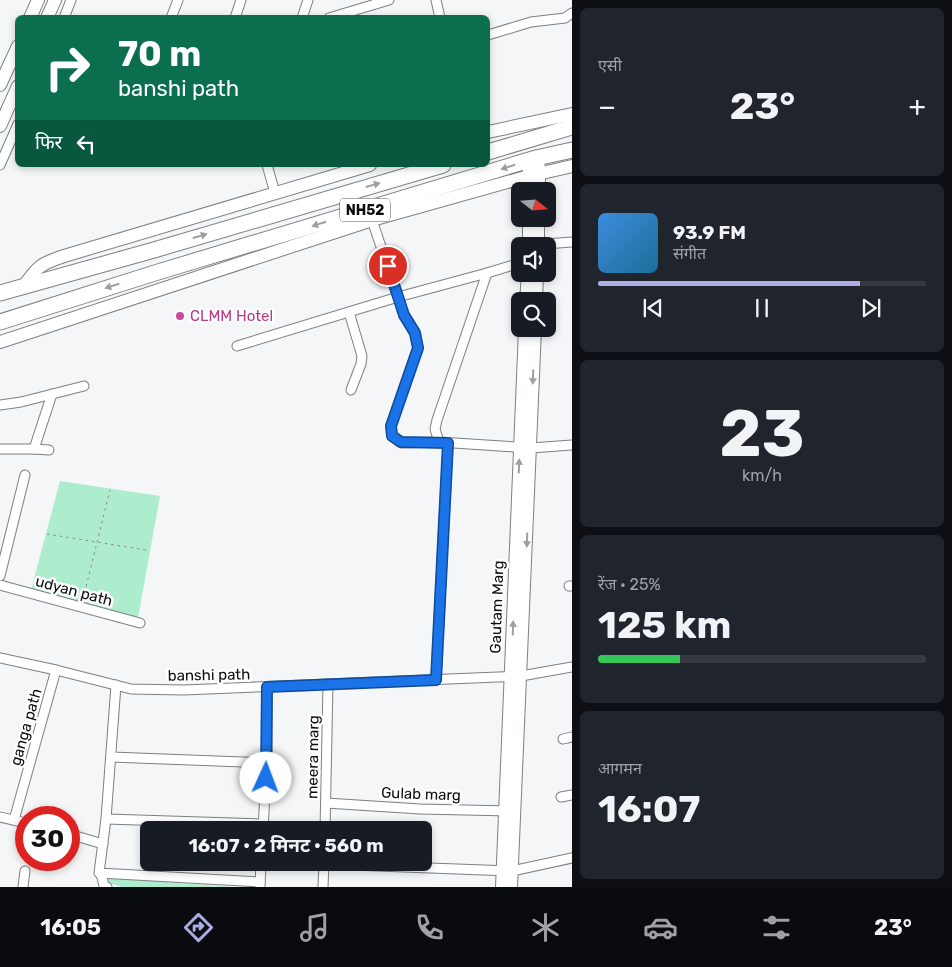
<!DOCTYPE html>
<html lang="hi">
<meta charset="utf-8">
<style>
body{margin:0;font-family:Rubik,"Noto Sans Devanagari",sans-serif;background:#20242c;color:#f1f3f6;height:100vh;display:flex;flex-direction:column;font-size:19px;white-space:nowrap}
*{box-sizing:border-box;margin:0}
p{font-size:16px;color:#9ea1a6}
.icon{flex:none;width:28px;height:28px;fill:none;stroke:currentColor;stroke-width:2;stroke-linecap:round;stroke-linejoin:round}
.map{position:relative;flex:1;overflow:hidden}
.drawer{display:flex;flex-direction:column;gap:8px;padding:8px;background:#0d0f14;width:380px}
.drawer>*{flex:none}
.banner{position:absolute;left:15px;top:15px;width:475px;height:152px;border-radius:8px;box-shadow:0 2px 8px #0003;background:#0b6e4f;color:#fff;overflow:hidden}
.needle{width:32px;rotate:107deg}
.fabs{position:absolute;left:511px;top:182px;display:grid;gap:10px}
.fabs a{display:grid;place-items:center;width:45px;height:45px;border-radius:8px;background:#171b24;box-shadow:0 2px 8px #0003;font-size:25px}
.speed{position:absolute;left:15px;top:806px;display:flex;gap:10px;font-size:25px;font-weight:700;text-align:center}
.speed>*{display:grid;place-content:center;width:65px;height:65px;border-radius:50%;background:#171b24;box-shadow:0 2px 8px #0003;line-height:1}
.speed .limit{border:8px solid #d22;background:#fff;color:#111}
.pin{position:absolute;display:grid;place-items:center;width:42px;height:42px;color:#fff;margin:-21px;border:2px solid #fff;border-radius:50%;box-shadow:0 1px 5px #0007}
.me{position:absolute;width:55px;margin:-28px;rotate:2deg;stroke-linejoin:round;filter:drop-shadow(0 0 4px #0008)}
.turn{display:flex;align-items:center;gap:18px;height:105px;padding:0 20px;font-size:22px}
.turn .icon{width:65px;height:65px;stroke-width:2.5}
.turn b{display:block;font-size:35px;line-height:42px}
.then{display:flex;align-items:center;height:48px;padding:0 20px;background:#0003;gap:10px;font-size:19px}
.big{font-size:38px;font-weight:700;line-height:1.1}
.drawer .card{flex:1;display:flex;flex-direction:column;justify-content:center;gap:8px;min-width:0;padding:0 18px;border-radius:8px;background:#20242c}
.drawer .dial{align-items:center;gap:0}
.dial b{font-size:65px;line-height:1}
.song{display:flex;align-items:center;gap:15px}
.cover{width:60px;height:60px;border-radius:8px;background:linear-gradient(135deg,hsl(210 70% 55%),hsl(200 70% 35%))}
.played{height:5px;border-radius:2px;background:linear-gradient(90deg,#abace4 80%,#363941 80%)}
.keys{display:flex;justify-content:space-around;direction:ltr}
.heat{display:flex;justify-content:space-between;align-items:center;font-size:28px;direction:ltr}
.charge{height:8px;border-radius:4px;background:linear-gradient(90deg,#34c759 25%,#363941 0)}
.trip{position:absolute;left:140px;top:821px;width:292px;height:50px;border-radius:8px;background:#171b24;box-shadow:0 2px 8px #0003;font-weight:700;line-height:50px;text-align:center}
.dock{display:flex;height:80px;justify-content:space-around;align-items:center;background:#090b0e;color:#9ea1a6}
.dock .icon{width:35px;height:35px}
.dock .selected{color:#abace4}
.dock b{font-size:22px;color:#f1f3f6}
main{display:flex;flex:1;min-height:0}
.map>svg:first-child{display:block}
.green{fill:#adedcd}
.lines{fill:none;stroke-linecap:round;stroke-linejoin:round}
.street-casing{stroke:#7d7f81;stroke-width:11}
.secondary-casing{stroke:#7d7f81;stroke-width:14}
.highway-casing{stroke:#7d7f81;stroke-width:17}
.path{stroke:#88898b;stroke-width:1;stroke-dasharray:2.5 4;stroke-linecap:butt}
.street{stroke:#fff;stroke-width:9}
.secondary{stroke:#fff;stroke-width:12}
.highway{stroke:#fff;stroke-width:15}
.oneway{fill:#9d9e9e}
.route-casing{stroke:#114b97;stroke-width:12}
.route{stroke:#1a73e8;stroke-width:9}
.hotel-dot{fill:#d1479c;stroke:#fff;stroke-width:2}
.labels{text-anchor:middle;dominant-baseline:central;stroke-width:5;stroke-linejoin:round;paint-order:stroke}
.shield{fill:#fff;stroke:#545556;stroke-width:1}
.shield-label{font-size:14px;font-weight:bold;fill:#0b0c0d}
.hotel-label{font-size:15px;fill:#b23c85;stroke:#fff;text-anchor:start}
.street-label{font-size:15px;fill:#0b0c0d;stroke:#fff}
</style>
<main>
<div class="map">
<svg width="572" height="887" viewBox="0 0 572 887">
<rect width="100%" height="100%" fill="#f4f6f8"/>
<!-- green -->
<g class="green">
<polygon points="60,481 160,496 138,618 31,590"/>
<polygon points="109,878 235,887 122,887 108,883"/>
</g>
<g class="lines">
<defs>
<g id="street">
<polyline points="436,0 440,18"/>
<polyline points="64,18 71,0"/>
<polyline points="171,18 178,0"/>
<polyline points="235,18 241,0"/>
<polyline points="302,18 308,0"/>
<polyline points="329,18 389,0"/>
<polyline points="488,35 531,22 565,18 572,13"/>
<polyline points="0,165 18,124"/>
<polyline points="267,165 275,193"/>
<polyline points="372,220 404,315 415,333 418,348 391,426 392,436 401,443 439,442 531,448 572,445"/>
<polyline points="532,245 572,242"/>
<polyline points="349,312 362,356 361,364 351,390"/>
<polyline points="237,346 398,297 487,273 520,263"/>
<polyline points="0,405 21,402 84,386"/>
<polyline points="439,442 435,429 437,420 487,273"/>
<polyline points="0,449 34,449 49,450"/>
<polyline points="34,449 52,394"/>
<polyline points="0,576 25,475"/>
<polyline points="0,585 140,623"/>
<polyline points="569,586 572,586"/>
<polyline points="0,658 56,670 131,689 184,690 521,676 572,667"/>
<polyline points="436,680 448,443"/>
<polyline points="116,685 106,819 99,873 260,882"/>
<polyline points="563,739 572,737"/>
<polyline points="111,757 266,763"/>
<polyline points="561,797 572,795"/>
<polyline points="326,803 420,809 511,811"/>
<polyline points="0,817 26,823"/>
<polyline points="106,819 264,824"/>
<polyline points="14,820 56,670"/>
<polyline points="263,830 267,756 267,687"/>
<polyline points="325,830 328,684"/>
<polyline points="69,834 103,844"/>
<polyline points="324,864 512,871 572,858"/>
<polyline points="101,873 104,886 107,887"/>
<polyline points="23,887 25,871"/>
<polyline points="260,887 261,862"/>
<polyline points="323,887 324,862"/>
</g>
<g id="secondary">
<polyline points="30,18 38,0"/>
<polyline points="47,18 55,0"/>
<polyline points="0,85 18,46"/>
<polyline points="0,126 18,86"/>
<polyline points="488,132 572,114"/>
<polyline points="529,191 529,169"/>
<polyline points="539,191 539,167"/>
<polyline points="529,246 529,219"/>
<polyline points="538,246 538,219"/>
<path d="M24,286C38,266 40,264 64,256L370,165"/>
<polyline points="526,301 528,274"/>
<polyline points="536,301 537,274"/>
<polyline points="0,342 372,220 529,176 572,166"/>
<polyline points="502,887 525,329"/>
<polyline points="511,887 535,329"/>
</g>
<g id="highway">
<polyline points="488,152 572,127"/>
<polyline points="0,293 154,250 443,165"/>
<polyline points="0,322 158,272 536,158 572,150"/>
</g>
</defs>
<!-- street casing -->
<use href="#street" class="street-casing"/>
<!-- secondary casing -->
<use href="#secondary" class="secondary-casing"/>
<!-- highway casing -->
<use href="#highway" class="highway-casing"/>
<!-- path -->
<g class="path">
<polyline points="47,534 146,550"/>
<polyline points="83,599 110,490"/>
</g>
<!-- street -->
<use href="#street" class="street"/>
<!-- secondary -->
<use href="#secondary" class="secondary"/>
<!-- highway -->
<use href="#highway" class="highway"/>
</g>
<!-- one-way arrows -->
<defs><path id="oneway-solid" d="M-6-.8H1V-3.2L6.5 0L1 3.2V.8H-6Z" transform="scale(1.25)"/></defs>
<g class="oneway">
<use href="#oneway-solid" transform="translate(508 167) rotate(163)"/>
<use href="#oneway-solid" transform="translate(373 185) rotate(-16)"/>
<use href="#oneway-solid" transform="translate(319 224) rotate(163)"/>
<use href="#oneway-solid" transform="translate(200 236) rotate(-16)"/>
<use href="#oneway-solid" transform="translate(112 286) rotate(162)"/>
<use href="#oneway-solid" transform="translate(533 377) rotate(92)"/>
<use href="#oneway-solid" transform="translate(519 466) rotate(-88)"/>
<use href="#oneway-solid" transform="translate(527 540) rotate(92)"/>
<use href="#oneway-solid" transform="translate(513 628) rotate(-88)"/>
</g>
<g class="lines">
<defs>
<polyline id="route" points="266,778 267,687 436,680 448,443 401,442 392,436 391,426 418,348 415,333 404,315 388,266"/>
</defs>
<!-- route casing -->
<use href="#route" class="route-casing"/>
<!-- route -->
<use href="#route" class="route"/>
</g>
<!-- markers -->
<circle class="hotel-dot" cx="180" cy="316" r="5"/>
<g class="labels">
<!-- shield labels -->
<rect class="shield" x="340" y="198.5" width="50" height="23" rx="4"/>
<g class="shield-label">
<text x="365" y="210">NH52</text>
</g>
<!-- hotel labels -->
<g class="hotel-label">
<text x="190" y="316">CLMM Hotel</text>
</g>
<!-- street labels -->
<g class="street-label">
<text transform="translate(74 591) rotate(15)">udyan path</text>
<text transform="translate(497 607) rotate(-88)">Gautam Marg</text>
<text transform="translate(209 675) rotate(-1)">banshi path</text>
<text transform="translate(26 727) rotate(-74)">ganga path</text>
<text transform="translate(313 757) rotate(-89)">meera marg</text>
<text transform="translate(421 794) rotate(2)">Gulab marg</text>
</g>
</g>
</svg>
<div class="fabs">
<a><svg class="needle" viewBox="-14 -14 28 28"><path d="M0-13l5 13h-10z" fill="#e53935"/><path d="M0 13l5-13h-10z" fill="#9ea1a6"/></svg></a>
<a><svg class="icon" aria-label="sound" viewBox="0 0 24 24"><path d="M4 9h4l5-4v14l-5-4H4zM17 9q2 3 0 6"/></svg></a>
<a><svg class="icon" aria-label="search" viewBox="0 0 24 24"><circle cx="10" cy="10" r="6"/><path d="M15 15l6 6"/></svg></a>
</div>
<div class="speed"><div class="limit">30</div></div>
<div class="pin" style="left:388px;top:266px;background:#d93025"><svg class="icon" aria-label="arrive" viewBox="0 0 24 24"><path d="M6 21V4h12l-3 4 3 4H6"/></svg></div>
<svg class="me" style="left:266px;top:778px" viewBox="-20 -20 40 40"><circle r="19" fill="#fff"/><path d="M0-13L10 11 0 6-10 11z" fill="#1a73e8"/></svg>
<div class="trip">16:07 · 2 मिनट · 560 m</div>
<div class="banner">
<div class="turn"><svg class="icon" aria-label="right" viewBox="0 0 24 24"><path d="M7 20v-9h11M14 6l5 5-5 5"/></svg><div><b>70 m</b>banshi path</div></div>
<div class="then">फिर<svg class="icon" aria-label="left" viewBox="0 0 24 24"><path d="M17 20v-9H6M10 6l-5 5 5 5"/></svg></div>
</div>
</div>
<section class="drawer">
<div class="card"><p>एसी</p>
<div class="heat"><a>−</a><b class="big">23°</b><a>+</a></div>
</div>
<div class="card">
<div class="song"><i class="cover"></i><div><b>93.9 FM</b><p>संगीत</p></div></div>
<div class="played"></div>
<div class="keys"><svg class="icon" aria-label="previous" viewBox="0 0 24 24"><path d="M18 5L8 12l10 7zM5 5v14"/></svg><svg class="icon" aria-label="pause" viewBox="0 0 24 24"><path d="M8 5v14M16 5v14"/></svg><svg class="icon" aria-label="next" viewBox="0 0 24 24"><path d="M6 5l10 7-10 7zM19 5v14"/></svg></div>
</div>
<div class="card dial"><b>23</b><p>km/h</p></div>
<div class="card"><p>रेंज · 25%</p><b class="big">125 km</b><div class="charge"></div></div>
<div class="card"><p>आगमन</p><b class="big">16:07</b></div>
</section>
</main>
<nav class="dock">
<b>16:05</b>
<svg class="icon selected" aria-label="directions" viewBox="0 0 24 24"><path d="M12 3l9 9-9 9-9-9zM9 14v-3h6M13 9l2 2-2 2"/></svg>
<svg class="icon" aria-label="music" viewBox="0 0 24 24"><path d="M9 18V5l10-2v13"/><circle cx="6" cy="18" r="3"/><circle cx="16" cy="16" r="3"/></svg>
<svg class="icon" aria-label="phone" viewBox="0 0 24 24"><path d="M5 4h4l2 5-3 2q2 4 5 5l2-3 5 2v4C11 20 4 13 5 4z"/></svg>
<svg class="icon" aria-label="climate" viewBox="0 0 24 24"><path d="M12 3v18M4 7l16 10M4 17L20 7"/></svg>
<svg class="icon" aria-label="car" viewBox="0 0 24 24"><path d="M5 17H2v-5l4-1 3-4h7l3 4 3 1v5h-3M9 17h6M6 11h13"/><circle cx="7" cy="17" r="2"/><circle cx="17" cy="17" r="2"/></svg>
<svg class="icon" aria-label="filters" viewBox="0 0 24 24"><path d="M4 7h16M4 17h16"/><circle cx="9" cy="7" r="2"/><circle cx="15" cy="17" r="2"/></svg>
<b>23°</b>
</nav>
